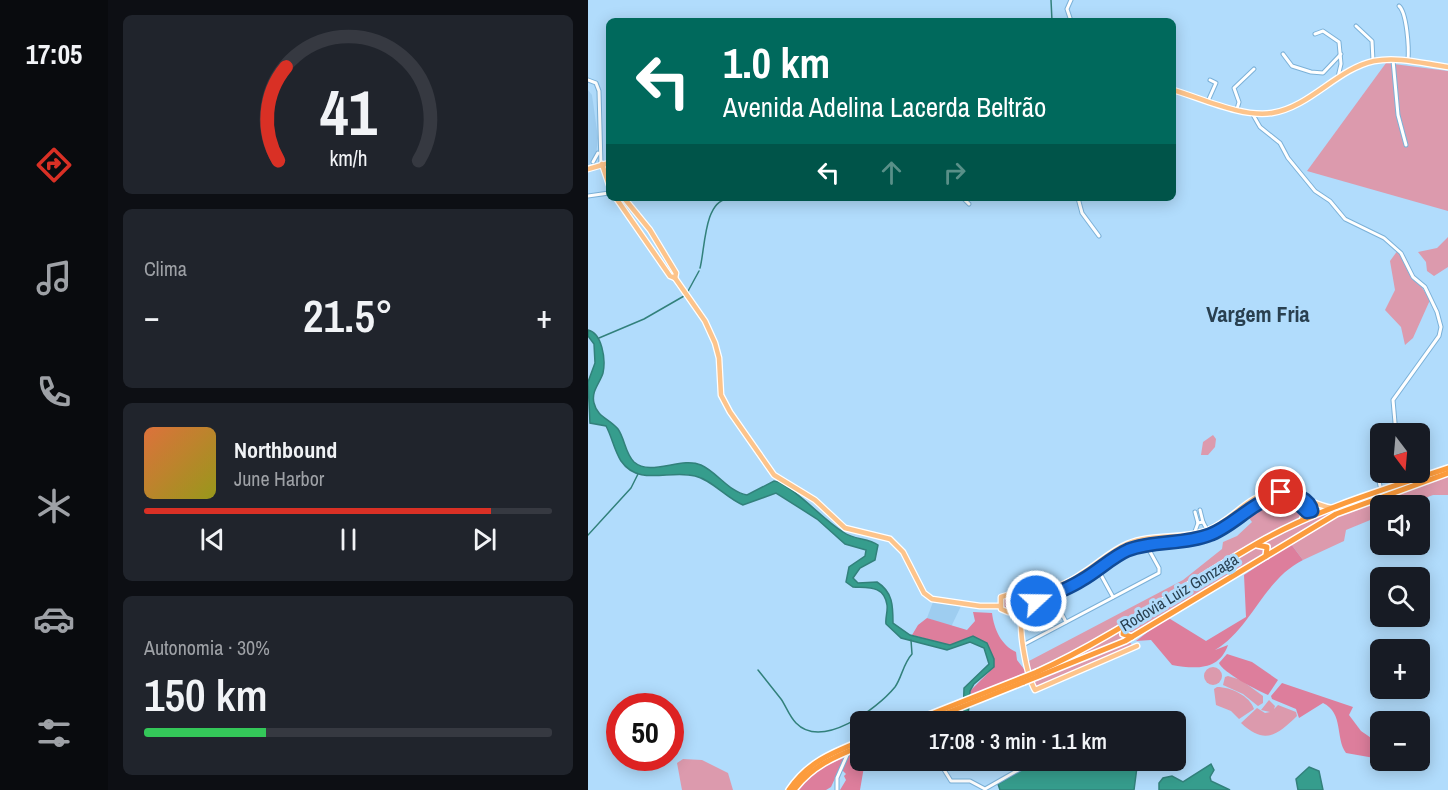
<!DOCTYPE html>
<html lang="pt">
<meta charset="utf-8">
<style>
body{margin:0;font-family:"Archivo Narrow",sans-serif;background:#20242c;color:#f1f3f6;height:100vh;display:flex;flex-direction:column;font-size:22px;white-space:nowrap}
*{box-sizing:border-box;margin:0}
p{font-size:20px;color:#9ea1a6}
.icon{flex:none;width:33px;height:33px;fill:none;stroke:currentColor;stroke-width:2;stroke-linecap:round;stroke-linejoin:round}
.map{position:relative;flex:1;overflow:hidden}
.sheet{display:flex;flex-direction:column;gap:15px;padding:15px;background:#0d0f14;width:480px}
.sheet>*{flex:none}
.guide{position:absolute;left:18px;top:18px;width:570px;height:183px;border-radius:9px;box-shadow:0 3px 15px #0003;background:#00695c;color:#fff;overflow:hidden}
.needle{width:39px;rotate:164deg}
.controls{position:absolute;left:782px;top:423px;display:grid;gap:12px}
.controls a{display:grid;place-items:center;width:60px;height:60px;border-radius:9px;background:#171b24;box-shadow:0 3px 15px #0003;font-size:30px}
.speed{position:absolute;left:18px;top:693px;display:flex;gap:12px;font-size:30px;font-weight:700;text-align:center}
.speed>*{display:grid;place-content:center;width:78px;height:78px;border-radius:50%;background:#171b24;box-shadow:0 3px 15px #0003;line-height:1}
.speed .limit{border:9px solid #d22;background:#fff;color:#111}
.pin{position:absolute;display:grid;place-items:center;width:51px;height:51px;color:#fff;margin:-26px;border:3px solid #fff;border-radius:50%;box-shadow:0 2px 6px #0007}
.me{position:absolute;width:66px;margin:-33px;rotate:69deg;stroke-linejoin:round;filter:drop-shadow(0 0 4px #0008)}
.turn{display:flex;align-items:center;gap:21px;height:126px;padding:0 18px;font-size:27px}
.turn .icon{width:78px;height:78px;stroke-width:2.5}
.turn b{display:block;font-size:42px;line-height:51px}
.lanes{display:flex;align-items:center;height:57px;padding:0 18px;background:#0003;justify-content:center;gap:30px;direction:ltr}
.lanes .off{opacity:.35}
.big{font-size:45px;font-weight:600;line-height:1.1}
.sheet .tile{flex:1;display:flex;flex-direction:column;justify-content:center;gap:9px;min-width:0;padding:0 21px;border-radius:9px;background:#20242c}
.sheet .dial{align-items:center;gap:0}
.dial svg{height:156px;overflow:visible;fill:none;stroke:#363941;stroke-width:7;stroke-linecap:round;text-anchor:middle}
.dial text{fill:#f1f3f6;stroke:none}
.song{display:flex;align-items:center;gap:18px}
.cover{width:72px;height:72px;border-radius:9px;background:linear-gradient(135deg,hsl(20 70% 55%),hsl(60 70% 35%))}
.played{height:6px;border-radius:3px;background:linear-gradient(90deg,#d93025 85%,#363941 85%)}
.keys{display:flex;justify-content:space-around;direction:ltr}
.heat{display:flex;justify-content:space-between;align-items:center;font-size:33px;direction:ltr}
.charge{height:9px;border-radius:4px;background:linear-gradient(90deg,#34c759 30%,#363941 0)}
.trip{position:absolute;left:262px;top:711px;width:336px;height:60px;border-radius:9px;background:#171b24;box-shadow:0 3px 15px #0003;font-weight:600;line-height:60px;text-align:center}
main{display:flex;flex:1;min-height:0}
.menu{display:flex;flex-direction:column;width:108px;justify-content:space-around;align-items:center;background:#090b0e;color:#9ea1a6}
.menu .icon{width:42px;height:42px}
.menu .selected{color:#d93025}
.menu b{font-size:27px;color:#f1f3f6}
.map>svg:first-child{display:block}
.built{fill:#9ecdf0}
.green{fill:#dc9aad}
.forest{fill:#dd7e9c}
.water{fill:#369d8d;stroke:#32817b;stroke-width:1.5}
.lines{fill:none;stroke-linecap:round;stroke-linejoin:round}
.stream{stroke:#32817b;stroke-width:1.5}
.minor-casing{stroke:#7bb1d8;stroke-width:5}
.major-casing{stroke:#fff;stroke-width:7}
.highway-casing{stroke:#fff;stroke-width:8}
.minor{stroke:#fff;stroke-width:3}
.major{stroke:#fdc48b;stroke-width:4.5}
.highway{stroke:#fc9c3d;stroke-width:5}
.highway-bridge-casing{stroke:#fff;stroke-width:8;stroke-linecap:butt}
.highway-bridge{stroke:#fc9c3d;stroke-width:5}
.route-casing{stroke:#114b97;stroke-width:15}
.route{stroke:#1a73e8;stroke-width:10}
.labels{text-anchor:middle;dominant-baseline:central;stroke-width:6;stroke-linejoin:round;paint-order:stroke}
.street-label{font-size:16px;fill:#294050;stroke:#b1dcfc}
.district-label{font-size:22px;font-weight:bold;fill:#294050;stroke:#b1dcfc}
</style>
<main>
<nav class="menu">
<b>17:05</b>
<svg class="icon selected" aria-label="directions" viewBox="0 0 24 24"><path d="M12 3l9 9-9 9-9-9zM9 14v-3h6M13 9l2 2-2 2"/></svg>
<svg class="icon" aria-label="music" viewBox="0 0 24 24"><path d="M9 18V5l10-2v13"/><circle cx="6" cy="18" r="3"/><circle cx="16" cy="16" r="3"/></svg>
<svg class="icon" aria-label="phone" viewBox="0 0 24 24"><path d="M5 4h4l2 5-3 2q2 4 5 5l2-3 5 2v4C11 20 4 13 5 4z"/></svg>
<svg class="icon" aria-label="climate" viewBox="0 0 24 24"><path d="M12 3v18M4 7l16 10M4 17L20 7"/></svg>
<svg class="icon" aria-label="car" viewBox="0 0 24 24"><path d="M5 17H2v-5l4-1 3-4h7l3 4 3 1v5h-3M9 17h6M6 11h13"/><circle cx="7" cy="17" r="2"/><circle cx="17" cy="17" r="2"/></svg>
<svg class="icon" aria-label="filters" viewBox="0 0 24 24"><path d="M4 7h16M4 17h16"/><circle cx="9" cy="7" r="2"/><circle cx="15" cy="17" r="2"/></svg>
</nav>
<section class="sheet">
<div class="tile dial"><svg viewBox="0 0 100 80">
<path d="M14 69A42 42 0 1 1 86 69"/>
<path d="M14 69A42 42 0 0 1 18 21" stroke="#d93025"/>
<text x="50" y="56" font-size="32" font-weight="700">41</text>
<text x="50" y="72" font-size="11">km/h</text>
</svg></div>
<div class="tile"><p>Clima</p>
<div class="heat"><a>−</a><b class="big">21.5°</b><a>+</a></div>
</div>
<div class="tile">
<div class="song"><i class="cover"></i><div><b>Northbound</b><p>June Harbor</p></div></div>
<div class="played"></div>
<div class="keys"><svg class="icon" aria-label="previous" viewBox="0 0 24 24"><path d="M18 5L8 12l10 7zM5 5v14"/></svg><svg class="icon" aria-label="pause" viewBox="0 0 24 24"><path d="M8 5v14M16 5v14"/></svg><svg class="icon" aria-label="next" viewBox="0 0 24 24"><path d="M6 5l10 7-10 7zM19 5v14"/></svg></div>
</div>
<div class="tile"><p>Autonomia · 30%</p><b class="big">150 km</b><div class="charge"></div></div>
</section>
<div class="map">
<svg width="860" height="790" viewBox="0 0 860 790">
<rect width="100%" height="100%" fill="#b1dcfc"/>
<!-- built -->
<g class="built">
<polygon points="0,90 4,95 10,138 8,155 0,167"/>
<polygon points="345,602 373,606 363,627 339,618"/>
</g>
<!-- green -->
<g class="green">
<polygon points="798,63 860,71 860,211 719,171"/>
<polygon points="860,237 860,267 846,276 839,271 838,262 830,252 849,248"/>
<polygon points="810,250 842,300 825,338 817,345 813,327 797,310 807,290 802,261"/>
<polygon points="625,435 628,439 627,447 620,455 613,455 615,442"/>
<polygon points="860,474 860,495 845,495 819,505 792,506 792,516 758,530 756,541 715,560 703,544 758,511"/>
<path d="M692,499L711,506L713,516L496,645L443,671L441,661L595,580L634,549L635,542L649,536L664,522L661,518C664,504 680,501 692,499Z"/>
<polygon points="766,502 682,550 681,545 675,542 697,529"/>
<polygon points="669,545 676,546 675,554 607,599 544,636 537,637 539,623"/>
<polygon points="437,591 447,596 445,605 420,611 414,608 414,597"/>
<polygon points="532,629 534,636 539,639 449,677 447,673"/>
<polygon points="538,643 543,643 544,647 449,688 444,680"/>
<circle cx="625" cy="676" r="9"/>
<polygon points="640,676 653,680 675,696 675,703 670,706 655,694 635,685 637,677"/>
<path d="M629,687C643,687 662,696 666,709L651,719L643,711L628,705L626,689Z"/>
<path d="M681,700L687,706L686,709L690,705L708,712L709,716C688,736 677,745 653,723L669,708L677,713L682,712L673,710Z"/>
<polygon points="95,759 114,760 140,773 145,790 94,790 89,763"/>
</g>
<!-- forest -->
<g class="forest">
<path d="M703,544L715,560C675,580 663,629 627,650L640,645C631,671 607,669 584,665L563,640L548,641L579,617L618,641L658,617L656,575Z"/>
<path d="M385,612L404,613C406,629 413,645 428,652L429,660L439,673L383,697L382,691L406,667L402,649L380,638L362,645L324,635L330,625L339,618L379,630L387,621Z"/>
<path d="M639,654L664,662L690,680L680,695C670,691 634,672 631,663Z"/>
<path d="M694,683L765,707L761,715L773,731L792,744V759L758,753C747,738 756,713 735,703L711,718L708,709L684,699L683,696Z"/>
<polygon points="273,748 273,760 277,761 272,790 252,790 258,780 256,776 258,774 254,770 261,752"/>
<polygon points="254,756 257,757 243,787 238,790 209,790 233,766"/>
</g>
<!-- water -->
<g class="water">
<path d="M0,330C14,333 18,359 15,373C12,383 3,391 6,403C9,417 22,419 30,429C37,439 37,453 46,462C63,477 93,456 113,465C129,472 141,492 159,495L186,481L191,482C215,495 233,518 255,532C266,540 280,538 290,545L287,560L272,568L265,578L270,583L289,582C305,592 305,606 305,623L322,635L362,645L385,636L399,643L406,659V667L386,684L382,691L380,717L385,721H375L376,688L401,664L396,648L382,642L359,650L313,638L298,624C297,618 300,611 299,605C296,585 280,588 265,587L258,582L261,567L277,556L278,550L257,544L229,519L188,493L155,505C138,498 124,480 107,476C82,469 51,487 33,461C26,450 24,437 18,426L2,423L0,382L7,363L6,344L0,336Z"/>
<polygon points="449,761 545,761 549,767 546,790 412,790 410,784"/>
<polygon points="623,764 626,770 622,777 623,781 642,790 571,790 571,783 575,778 584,776 595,782"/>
<polygon points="721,767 731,771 735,790 710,790 708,779"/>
</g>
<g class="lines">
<!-- stream -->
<g class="stream">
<polyline points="463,0 464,21"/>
<path d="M112,268C117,250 116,202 139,199"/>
<polyline points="99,293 111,271"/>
<polyline points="11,338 56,319 96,296"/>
<polyline points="0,535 43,488 50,474"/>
<path d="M170,670C178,680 185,689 193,699C198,706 201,716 208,723C234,750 289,709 307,687C314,677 315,664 324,654L323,640"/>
</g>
<defs>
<g id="minor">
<polyline points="483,0 479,9 483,21"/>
<path d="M811,6C819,13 821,48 820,60"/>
<polyline points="768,26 784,41 785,61"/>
<polyline points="727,34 735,31 751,42 753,64 750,77"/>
<polyline points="695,54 704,66 723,72 735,73 753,54"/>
<polyline points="805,60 810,115 818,145"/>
<polyline points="0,80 8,83 11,91 13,165"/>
<polyline points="620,101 628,83 622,80"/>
<polyline points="649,109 651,102 646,88 666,69"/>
<polyline points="664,113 672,127 692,143 700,158 727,191 742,201 757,219 796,238 813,253 825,277 837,287 849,312 853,327 851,336 805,400 808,434"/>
<polyline points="5,162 10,153"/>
<polyline points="0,196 21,193"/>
<polyline points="375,198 381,204"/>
<polyline points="490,198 494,213 511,236"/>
<polyline points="792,469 790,477 793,490"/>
<polyline points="612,510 615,522"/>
<polyline points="607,512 610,523"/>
<polyline points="606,534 610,523 615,522 622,535"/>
<polyline points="507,564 525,597"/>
<polyline points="464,595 478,622"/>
<polyline points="435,645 571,573 571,568 555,539"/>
<polyline points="350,760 363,781 382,781 397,789 446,761"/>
<polyline points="249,790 249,778 260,753"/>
</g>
<g id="major">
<path d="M585,90C613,98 655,118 684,113C722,107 749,69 786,61C810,56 837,64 860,67"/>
<polyline points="14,164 21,185"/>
<polyline points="0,169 21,163"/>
<polyline points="28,198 82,276 87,278 117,321 127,343 131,358 133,395 142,412 186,475 227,500 257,528 302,539 315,552 336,593 344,599 392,606 412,606"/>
<polyline points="36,198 62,230 88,273 87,278"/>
<polygon points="436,590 447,594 448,601 444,607 420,612 413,609 413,597"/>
<path d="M447,594C463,589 479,584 493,574C509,565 522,551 539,544C565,533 594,540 620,530C645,520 661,494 687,492C707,490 724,505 744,508"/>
<path d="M448,601C465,595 480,589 495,580C510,571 524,557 541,550C567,539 596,545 622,535C646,526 694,471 717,510L714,520"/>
<path d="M436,610C428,624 439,676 447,690L549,646"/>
</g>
<g id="highway">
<polyline points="669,545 679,547 678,556"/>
<polyline points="537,624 535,634 544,637"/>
<path d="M449,672C529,636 600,582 677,539C735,507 798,489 860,468"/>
<polyline points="451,676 537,641 748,514 860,473"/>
<polyline points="323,722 434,678"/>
<polyline points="336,722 436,682"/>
<path d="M201,790C219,763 243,753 273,741"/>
<path d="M206,790C224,766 246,757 273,746"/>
</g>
</defs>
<!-- minor casing -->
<use href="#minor" class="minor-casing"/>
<!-- major casing -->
<use href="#major" class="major-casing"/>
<!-- highway casing -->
<use href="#highway" class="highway-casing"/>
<!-- minor -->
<use href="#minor" class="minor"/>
<!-- major -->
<use href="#major" class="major"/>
<!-- highway -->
<use href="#highway" class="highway"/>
<defs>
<g id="highway-bridge">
<polyline points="434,678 449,672"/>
<polyline points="436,682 451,676"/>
</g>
</defs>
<!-- highway-bridge casing -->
<use href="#highway-bridge" class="highway-bridge-casing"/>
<!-- highway-bridge -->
<use href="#highway-bridge" class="highway-bridge"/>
</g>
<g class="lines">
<defs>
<path id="route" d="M448,601C464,595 480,589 494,580C510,571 524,557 540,550C566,540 595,545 621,535C656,523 683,473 719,512L724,511C722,498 705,493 693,492"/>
</defs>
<!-- route casing -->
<use href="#route" class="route-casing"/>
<!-- route -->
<use href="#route" class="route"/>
</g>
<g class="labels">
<!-- street labels -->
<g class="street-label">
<text transform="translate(591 592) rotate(-31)">Rodovia Luiz Gonzaga</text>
</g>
<!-- district labels -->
<g class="district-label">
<text x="670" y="314">Vargem Fria</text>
</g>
</g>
</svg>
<div class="controls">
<a><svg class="needle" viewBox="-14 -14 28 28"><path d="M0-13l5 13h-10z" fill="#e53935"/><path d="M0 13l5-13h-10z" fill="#9ea1a6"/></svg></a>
<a><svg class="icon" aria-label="sound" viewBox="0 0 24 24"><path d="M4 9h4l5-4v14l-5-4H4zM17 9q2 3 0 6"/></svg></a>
<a><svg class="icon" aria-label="search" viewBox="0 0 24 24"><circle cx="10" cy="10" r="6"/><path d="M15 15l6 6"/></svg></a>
<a>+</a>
<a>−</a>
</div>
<div class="speed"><div class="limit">50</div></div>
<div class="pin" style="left:693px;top:492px;background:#d93025"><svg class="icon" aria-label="arrive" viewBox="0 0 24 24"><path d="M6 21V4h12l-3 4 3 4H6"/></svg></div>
<svg class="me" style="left:448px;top:601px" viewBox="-20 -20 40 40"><circle r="17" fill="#1a73e8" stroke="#fff" stroke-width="3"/><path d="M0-11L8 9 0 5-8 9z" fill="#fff"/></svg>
<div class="trip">17:08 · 3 min · 1.1 km</div>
<div class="guide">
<div class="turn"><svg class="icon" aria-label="left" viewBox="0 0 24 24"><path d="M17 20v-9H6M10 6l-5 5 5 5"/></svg><div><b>1.0 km</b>Avenida Adelina Lacerda Beltrão</div></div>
<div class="lanes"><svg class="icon" aria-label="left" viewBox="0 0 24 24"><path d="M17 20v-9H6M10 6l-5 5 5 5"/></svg><svg class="icon off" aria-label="ahead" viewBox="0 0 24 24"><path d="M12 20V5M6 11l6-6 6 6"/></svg><svg class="icon off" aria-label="right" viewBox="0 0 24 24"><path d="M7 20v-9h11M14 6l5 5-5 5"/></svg></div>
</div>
</div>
</main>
